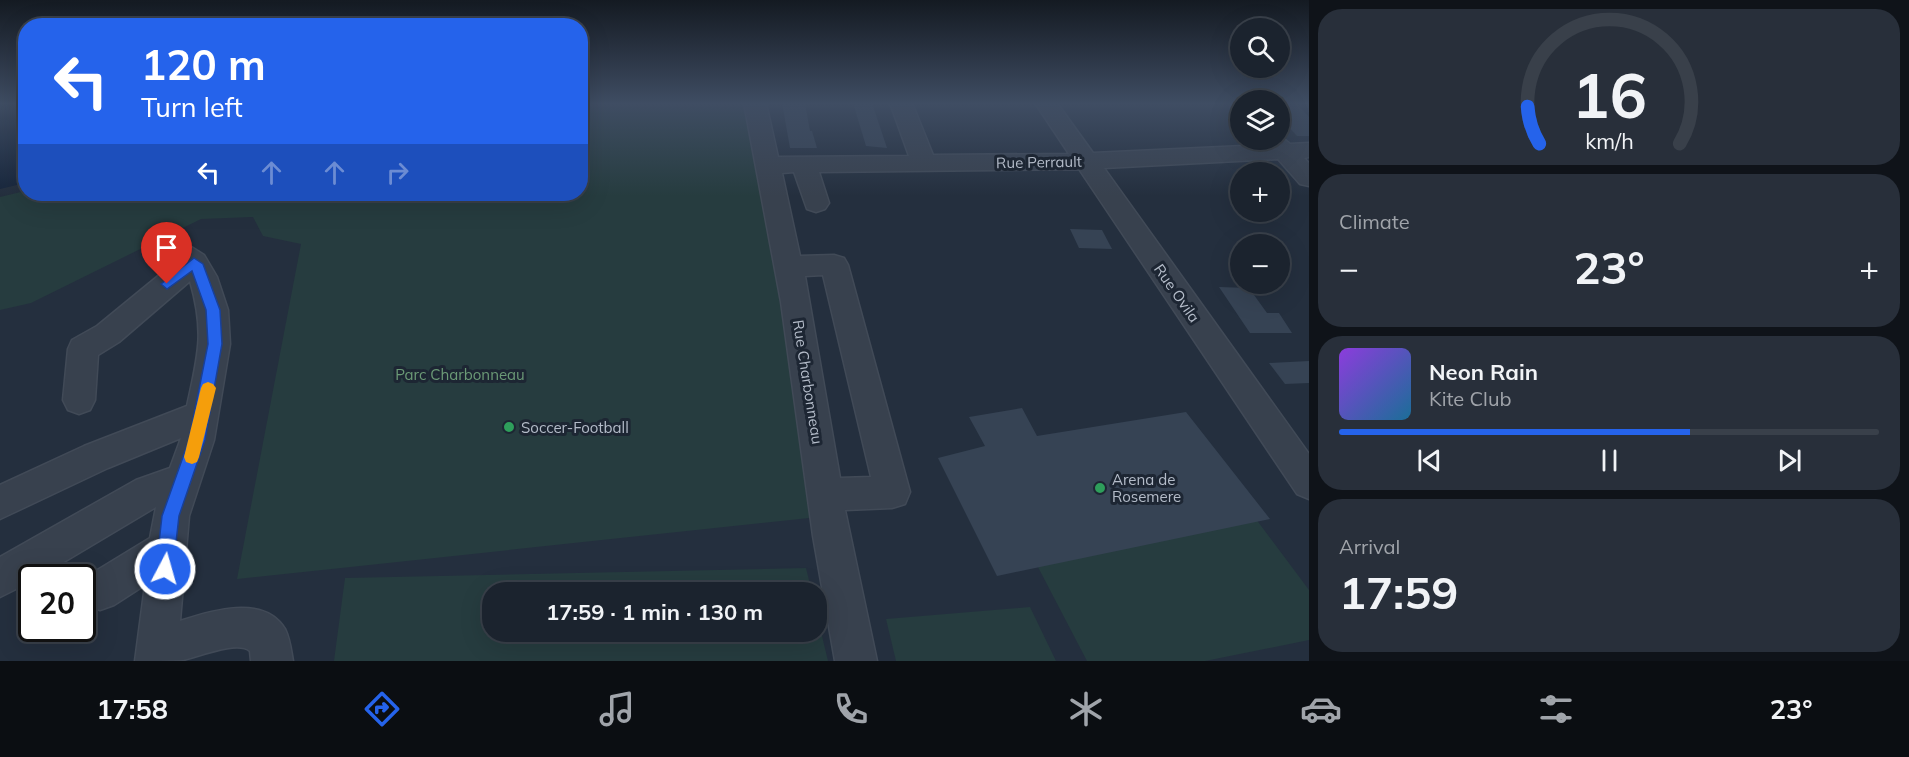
<!DOCTYPE html>
<meta charset="utf-8">
<style>
body{margin:0;font-family:Mulish,sans-serif;background:#282f3a;color:#f1f3f6;height:100vh;display:flex;flex-direction:column;font-size:22px;white-space:nowrap}
*{box-sizing:border-box;margin:0}
p{font-size:20px;color:#a0a4aa}
.icon{flex:none;width:33px;height:33px;fill:none;stroke:currentColor;stroke-width:2;stroke-linecap:round;stroke-linejoin:round}
.map{position:relative;flex:1;overflow:hidden}
.side{display:flex;flex-direction:column;gap:9px;padding:9px;background:#0f1319;width:600px}
.side>*{flex:none}
.banner{position:absolute;left:18px;top:18px;width:570px;height:183px;border-radius:24px;box-shadow:0 6px 24px #0002,0 0 0 2px #39404a;background:#2563eb;color:#fff;overflow:hidden}
.buttons{position:absolute;left:1230px;top:18px;display:grid;gap:12px}
.buttons a{display:grid;place-items:center;width:60px;height:60px;border-radius:50%;background:#1b232e;box-shadow:0 6px 24px #0002,0 0 0 2px #39404a;font-size:30px}
.speed{position:absolute;left:18px;top:564px;display:flex;gap:12px;font-size:30px;font-weight:700;text-align:center}
.speed>*{display:grid;place-content:center;width:78px;height:78px;border-radius:50%;background:#1b232e;box-shadow:0 6px 24px #0002,0 0 0 2px #39404a;line-height:1}
.speed .limit{border:3px solid #111;border-radius:9px;background:#fff;color:#111}
.pin{position:absolute;display:grid;place-items:center;width:51px;height:51px;color:#fff;margin:-62px -26px;border-radius:50% 50% 50% 0;rotate:-45deg;box-shadow:0 0 6px #0007}
.pin .icon{rotate:45deg}
.me{position:absolute;width:66px;margin:-33px;rotate:6deg;stroke-linejoin:round;filter:drop-shadow(0 0 4px #0008)}
.turn{display:flex;align-items:center;gap:21px;height:126px;padding:0 24px;font-size:27px}
.turn .icon{width:78px;height:78px;stroke-width:2.5}
.turn b{display:block;font-size:42px;line-height:51px}
.lanes{display:flex;align-items:center;height:57px;padding:0 24px;background:#0003;justify-content:center;gap:30px;direction:ltr}
.lanes .off{opacity:.35}
.big{font-size:45px;font-weight:700;line-height:1.1}
.side .tile{flex:1;display:flex;flex-direction:column;justify-content:center;gap:9px;min-width:0;padding:0 21px;border-radius:24px;background:#282f3a}
.side .dial{align-items:center;gap:0}
.dial svg{height:156px;overflow:visible;fill:none;stroke:#39404a;stroke-width:7;stroke-linecap:round;text-anchor:middle}
.dial text{fill:#f1f3f6;stroke:none}
.song{display:flex;align-items:center;gap:18px}
.cover{width:72px;height:72px;border-radius:9px;background:linear-gradient(135deg,hsl(270 70% 55%),hsl(200 70% 35%))}
.played{height:6px;border-radius:3px;background:linear-gradient(90deg,#2563eb 65%,#39404a 65%)}
.keys{display:flex;justify-content:space-around;direction:ltr}
.heat{display:flex;justify-content:space-between;align-items:center;font-size:33px;direction:ltr}
.trip{position:absolute;left:482px;top:582px;width:345px;height:60px;border-radius:24px;background:#1b232e;box-shadow:0 6px 24px #0002,0 0 0 2px #39404a;font-weight:700;line-height:60px;text-align:center}
.tab-bar{display:flex;height:96px;justify-content:space-around;align-items:center;background:#0b0e12;color:#a0a4aa}
.tab-bar .icon{width:42px;height:42px}
.tab-bar .on{color:#2563eb}
.tab-bar b{font-size:27px;color:#f1f3f6}
main{display:flex;flex:1;min-height:0}
.map>svg:first-child{display:block}
.green{fill:#263c3f}
.water{fill:#17263c}
.building{fill:#364354}
.lines{fill:none;stroke-linecap:round;stroke-linejoin:round}
.minor-casing{stroke:#414a57;stroke-width:3}
.minor{fill:#38414e;fill-rule:evenodd}
.route{fill:#2563eb;stroke:#184099;stroke-width:1.5}
.slow{fill:#f59e0b}
.leisure-dot{fill:#2e9e5b;stroke:#1d2633;stroke-width:2}
.labels{text-anchor:middle;dominant-baseline:central;stroke-width:6;stroke-linejoin:round;paint-order:stroke}
.street-label{font-size:15px;fill:#b4bcc9;stroke:#1d2633}
.park-label{font-size:15px;fill:#6b9a76;stroke:#1d2633}
.poi-label{font-size:15px;fill:#b4bcc9;stroke:#1d2633;text-anchor:start}
</style>
<main>
<div class="map">
<svg width="1309" height="661" viewBox="0 0 1309 661">
<rect width="100%" height="100%" fill="#242f3e"/>
<!-- green -->
<g class="green">
<polygon points="581,103 755,103 828,516 237,579 301,244 263,236 253,217 201,219 31,303 0,310 0,197 25,191 26,194 580,194"/>
<polygon points="1247,507 1309,590 1309,640 1205,661 1087,661 1027,546"/>
<polygon points="806,568 812,592 492,592 492,632 816,632 816,611 828,661 334,661 345,578"/>
<polygon points="1030,607 1056,661 896,661 886,619"/>
</g>
<!-- water -->
<polygon class="water" points="0,103 26,103 25,183 0,189"/>
<!-- building -->
<g class="building">
<polygon points="782,103 805,103 810,131 812,131 817,148 790,148"/>
<polygon points="853,103 872,103 887,148 866,146"/>
<polygon points="1280,103 1296,103 1309,117 1309,136 1297,136 1280,117"/>
<polygon points="1070,229 1102,230 1112,249 1079,248"/>
<polygon points="1219,287 1249,288 1267,313 1279,313 1292,333 1250,333"/>
<polygon points="1309,361 1309,383 1285,384 1269,363"/>
<polygon points="1022,408 1037,436 1186,412 1270,519 997,576 938,458 985,446 969,417"/>
</g>
<g class="lines">
<defs>
<g id="minor">
<path d="M744,103H766L778,157L909,156L890,103H912L933,155L1069,154L1035,103H1057L1093,153L1265,145V140H1280V136L1290,144L1309,143V157L1304,158L1309,163V186L1300,184L1278,159L1104,168L1309,454V499L1297,494L1079,169L819,172L829,203L825,209L816,212L807,209L794,172L782,173L800,256L834,255L844,258L848,265L910,492L905,504L892,508L845,510L877,661H835L813,536L781,302ZM823,275L871,477L840,478L805,276Z"/>
<polygon points="1228,103 1240,103 1240,111 1232,109"/>
<path d="M175,240L185,243L204,255L217,277L228,310L230,344L214,440L189,516L180,621C210,611 264,594 285,629C290,639 291,650 293,661H251L250,651C237,640 198,657 183,660C168,661 150,661 135,661L145,585L114,605L100,610L86,605C82,594 82,588 86,577L150,538L156,507L37,578H32V581L0,597V557L136,480L170,468L181,438L108,468L0,519V485L84,446L187,406C198,355 205,333 190,281L119,342L98,355L95,400L90,410L79,414L68,410L63,400L68,349L72,340L97,326L174,263L165,257L161,250L165,243Z"/>
</g>
</defs>
<!-- minor casing -->
<use href="#minor" class="minor-casing"/>
<!-- minor -->
<use href="#minor" class="minor"/>
</g>
<!-- sky -->
<linearGradient id="sky" x2="0" y2="1"><stop stop-color="#141a22"/><stop offset="0.53" stop-color="#3f4d63"/><stop offset="1" stop-color="#3f4d63" stop-opacity="0"/></linearGradient>
<rect width="1309" height="196" fill="url(#sky)"/>
<!-- route -->
<polygon class="route" points="194,258 203,264 220,310 222,344 205,440 179,516 173,569 171,575 165,578 158,575 156,569 162,516 189,440 208,344 206,310 192,271 167,289 161,284"/>
<!-- slow -->
<polygon class="slow" points="208,382 213,384 216,388 199,457 197,462 192,464 186,462 184,457 201,388 203,384"/>
<!-- markers -->
<g class="leisure-dot">
<circle cx="509" cy="427" r="6"/>
<circle cx="1100" cy="488" r="6"/>
</g>
<g class="labels">
<!-- street labels -->
<g class="street-label">
<text transform="translate(1039 162) rotate(-1)">Rue Perrault</text>
<text transform="translate(1177 293) rotate(55)">Rue Ovila</text>
<text transform="translate(808 382) rotate(81)">Rue Charbonneau</text>
</g>
<!-- park labels -->
<g class="park-label">
<text x="460" y="374">Parc Charbonneau</text>
</g>
<!-- poi labels -->
<g class="poi-label">
<text x="521" y="427">Soccer-Football</text>
<text x="1112" y="479">Arena de<tspan x="1112" dy="17">Rosemere</tspan></text>
</g>
</g>
</svg>
<div class="buttons">
<a><svg class="icon" aria-label="search" viewBox="0 0 24 24"><circle cx="10" cy="10" r="6"/><path d="M15 15l6 6"/></svg></a>
<a><svg class="icon" aria-label="layers" viewBox="0 0 24 24"><path d="M12 4l9 5-9 5-9-5zM3 14l9 5 9-5"/></svg></a>
<a>+</a>
<a>−</a>
</div>
<div class="speed"><div class="limit">20</div></div>
<div class="pin" style="left:167px;top:284px;background:#d93025"><svg class="icon" aria-label="arrive" viewBox="0 0 24 24"><path d="M6 21V4h12l-3 4 3 4H6"/></svg></div>
<svg class="me" style="left:165px;top:569px" viewBox="-20 -20 40 40"><circle r="17" fill="#2563eb" stroke="#fff" stroke-width="3"/><path d="M0-11L8 9 0 5-8 9z" fill="#fff"/></svg>
<div class="trip">17:59 · 1 min · 130 m</div>
<div class="banner">
<div class="turn"><svg class="icon" aria-label="left" viewBox="0 0 24 24"><path d="M17 20v-9H6M10 6l-5 5 5 5"/></svg><div><b>120 m</b>Turn left</div></div>
<div class="lanes"><svg class="icon" aria-label="left" viewBox="0 0 24 24"><path d="M17 20v-9H6M10 6l-5 5 5 5"/></svg><svg class="icon off" aria-label="ahead" viewBox="0 0 24 24"><path d="M12 20V5M6 11l6-6 6 6"/></svg><svg class="icon off" aria-label="ahead" viewBox="0 0 24 24"><path d="M12 20V5M6 11l6-6 6 6"/></svg><svg class="icon off" aria-label="right" viewBox="0 0 24 24"><path d="M7 20v-9h11M14 6l5 5-5 5"/></svg></div>
</div>
</div>
<section class="side">
<div class="tile dial"><svg viewBox="0 0 100 80">
<path d="M14 69A42 42 0 1 1 86 69"/>
<path d="M14 69A42 42 0 0 1 8 50" stroke="#2563eb"/>
<text x="50" y="56" font-size="32" font-weight="700">16</text>
<text x="50" y="72" font-size="11">km/h</text>
</svg></div>
<div class="tile"><p>Climate</p>
<div class="heat"><a>−</a><b class="big">23°</b><a>+</a></div>
</div>
<div class="tile">
<div class="song"><i class="cover"></i><div><b>Neon Rain</b><p>Kite Club</p></div></div>
<div class="played"></div>
<div class="keys"><svg class="icon" aria-label="previous" viewBox="0 0 24 24"><path d="M18 5L8 12l10 7zM5 5v14"/></svg><svg class="icon" aria-label="pause" viewBox="0 0 24 24"><path d="M8 5v14M16 5v14"/></svg><svg class="icon" aria-label="next" viewBox="0 0 24 24"><path d="M6 5l10 7-10 7zM19 5v14"/></svg></div>
</div>
<div class="tile"><p>Arrival</p><b class="big">17:59</b></div>
</section>
</main>
<nav class="tab-bar">
<b>17:58</b>
<svg class="icon on" aria-label="directions" viewBox="0 0 24 24"><path d="M12 3l9 9-9 9-9-9zM9 14v-3h6M13 9l2 2-2 2"/></svg>
<svg class="icon" aria-label="music" viewBox="0 0 24 24"><path d="M9 18V5l10-2v13"/><circle cx="6" cy="18" r="3"/><circle cx="16" cy="16" r="3"/></svg>
<svg class="icon" aria-label="phone" viewBox="0 0 24 24"><path d="M5 4h4l2 5-3 2q2 4 5 5l2-3 5 2v4C11 20 4 13 5 4z"/></svg>
<svg class="icon" aria-label="climate" viewBox="0 0 24 24"><path d="M12 3v18M4 7l16 10M4 17L20 7"/></svg>
<svg class="icon" aria-label="car" viewBox="0 0 24 24"><path d="M5 17H2v-5l4-1 3-4h7l3 4 3 1v5h-3M9 17h6M6 11h13"/><circle cx="7" cy="17" r="2"/><circle cx="17" cy="17" r="2"/></svg>
<svg class="icon" aria-label="filters" viewBox="0 0 24 24"><path d="M4 7h16M4 17h16"/><circle cx="9" cy="7" r="2"/><circle cx="15" cy="17" r="2"/></svg>
<b>23°</b>
</nav>
